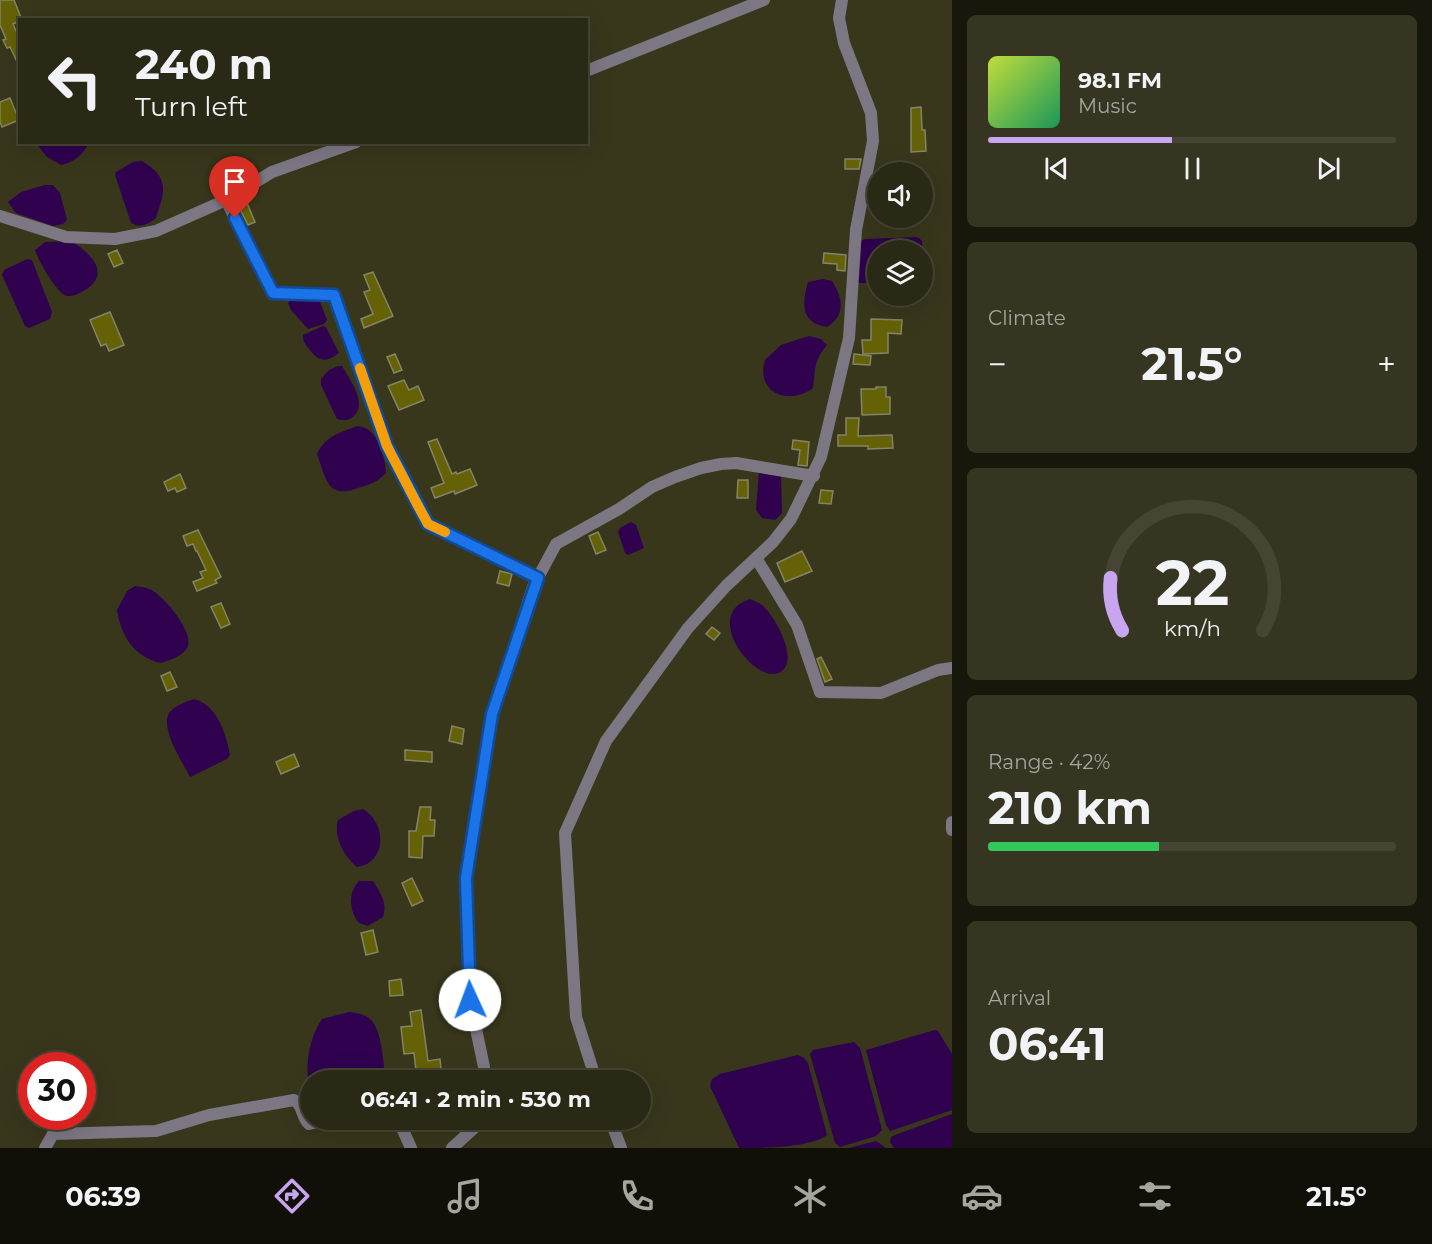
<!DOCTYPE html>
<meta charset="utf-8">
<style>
body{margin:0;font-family:Montserrat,sans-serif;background:#363522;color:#f1f3f6;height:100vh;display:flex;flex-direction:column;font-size:22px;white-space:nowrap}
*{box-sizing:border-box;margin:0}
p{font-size:20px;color:#a5a6a0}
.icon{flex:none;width:33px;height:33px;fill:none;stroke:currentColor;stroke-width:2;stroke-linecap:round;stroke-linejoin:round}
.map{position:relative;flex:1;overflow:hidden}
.side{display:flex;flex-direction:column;gap:15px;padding:15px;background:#17170c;width:480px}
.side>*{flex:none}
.top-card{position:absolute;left:18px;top:18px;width:570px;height:126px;border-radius:0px;box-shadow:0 6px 24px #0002,0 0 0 2px #464534;background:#2a2915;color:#f1f3f6;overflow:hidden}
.controls{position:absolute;left:867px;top:162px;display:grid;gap:12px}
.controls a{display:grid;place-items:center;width:66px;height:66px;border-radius:50%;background:#2a2915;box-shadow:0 6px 24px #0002,0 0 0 2px #464534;font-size:30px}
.speed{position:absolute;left:18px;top:1052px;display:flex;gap:12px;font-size:30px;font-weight:700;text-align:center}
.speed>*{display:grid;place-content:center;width:78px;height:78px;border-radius:50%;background:#2a2915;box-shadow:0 6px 24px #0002,0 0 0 2px #464534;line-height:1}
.speed .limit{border:9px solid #d22;background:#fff;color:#111}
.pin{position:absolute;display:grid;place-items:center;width:51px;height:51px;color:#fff;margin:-62px -26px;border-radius:50% 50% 50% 0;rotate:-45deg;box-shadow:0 0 6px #0007}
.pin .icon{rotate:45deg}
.me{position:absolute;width:66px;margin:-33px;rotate:358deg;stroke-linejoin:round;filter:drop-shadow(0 0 4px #0008)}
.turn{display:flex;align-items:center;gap:21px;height:126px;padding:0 18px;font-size:27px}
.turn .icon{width:78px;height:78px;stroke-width:2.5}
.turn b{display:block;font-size:42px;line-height:51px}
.big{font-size:45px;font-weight:700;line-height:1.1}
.side .widget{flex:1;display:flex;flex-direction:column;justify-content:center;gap:9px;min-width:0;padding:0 21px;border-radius:9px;background:#363522}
.side .dial{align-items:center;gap:0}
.dial svg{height:156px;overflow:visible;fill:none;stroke:#464534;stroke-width:7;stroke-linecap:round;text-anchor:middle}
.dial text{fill:#f1f3f6;stroke:none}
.song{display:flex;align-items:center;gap:18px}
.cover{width:72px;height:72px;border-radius:9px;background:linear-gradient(135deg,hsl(70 70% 55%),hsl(150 70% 35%))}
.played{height:6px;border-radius:3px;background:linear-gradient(90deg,#c7a6ef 45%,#464534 45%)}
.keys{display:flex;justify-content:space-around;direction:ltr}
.heat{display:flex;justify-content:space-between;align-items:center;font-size:33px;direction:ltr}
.charge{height:9px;border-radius:4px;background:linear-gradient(90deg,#34c759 42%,#464534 0)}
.trip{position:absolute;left:300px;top:1070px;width:351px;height:60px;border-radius:30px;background:#2a2915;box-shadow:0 6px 24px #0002,0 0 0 2px #464534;font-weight:700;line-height:60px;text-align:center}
.tabs{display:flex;height:96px;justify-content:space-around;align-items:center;background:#111008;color:#a5a6a0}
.tabs .icon{width:42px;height:42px}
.tabs .on{color:#c7a6ef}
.tabs b{font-size:27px;color:#f1f3f6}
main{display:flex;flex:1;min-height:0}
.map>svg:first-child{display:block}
.water{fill:#2f014f}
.building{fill:#656106;stroke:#848466;stroke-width:1.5}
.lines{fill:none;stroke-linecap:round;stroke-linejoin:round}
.minor{stroke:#7c7783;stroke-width:12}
.route-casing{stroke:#114b97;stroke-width:15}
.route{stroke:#1a73e8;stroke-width:10}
.slow{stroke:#f59e0b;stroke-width:10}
</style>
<main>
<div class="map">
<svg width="952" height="1148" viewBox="0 0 952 1148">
<rect width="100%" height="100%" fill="#38371c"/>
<!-- water -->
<g class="water">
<path d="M36,143H89C83,155 74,162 61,165L47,157Z"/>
<path d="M142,161C170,178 165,191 156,218C148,225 140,228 131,223L115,175L116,172L133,162Z"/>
<polygon points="45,185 53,185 60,193 67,220 63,224 53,226 16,213 8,202 21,192"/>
<polygon points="916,237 919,238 922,241 923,277 923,278 922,250 878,250 877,283 856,283 858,242 865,239"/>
<path d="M71,241C90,252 112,274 85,290C80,293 73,297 67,296C57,294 38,260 35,250L45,242Z"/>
<polygon points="27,259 32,260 52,312 50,319 29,328 25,326 2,275 4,270"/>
<path d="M823,279L832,281C843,298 846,315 827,327C800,323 802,303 808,282Z"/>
<polygon points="318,297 327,320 324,324 308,329 291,310 288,303 290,300"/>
<path d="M323,326L326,327L339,353C326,363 319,362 309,349C305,344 303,342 303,335Z"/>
<path d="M809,336L821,339L827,345C813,362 816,368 813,388C789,406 755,393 765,360L781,345Z"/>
<path d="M338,366H342C349,378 367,403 355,415C349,421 344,421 337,419L321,385V379L329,370Z"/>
<path d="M358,426C378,428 385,456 386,473C378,481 372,484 361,487C327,500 327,481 317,454C325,436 341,432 358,426Z"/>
<polygon points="759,471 779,474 781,477 782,513 775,520 762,518 756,510"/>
<polygon points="631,522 636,525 644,548 628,555 625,553 618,532 620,528"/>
<path d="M135,586C141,587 148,587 153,591C165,598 193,631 188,646C184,656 170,660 161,663C134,657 121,636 117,610L127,591Z"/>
<path d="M750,599C754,601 758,602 762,605C775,616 802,663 778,673C754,683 701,614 750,599Z"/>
<path d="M194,699C217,705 226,733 230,755L227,759L190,777C183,763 160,729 169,713C175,705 186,702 194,699Z"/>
<path d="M363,809C387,823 387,863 357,867C344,857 333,836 338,820L354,811Z"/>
<path d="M359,881H373C380,892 388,903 383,917L368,926L359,923C349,911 348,892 359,881Z"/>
<path d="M349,1012C357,1013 365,1014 371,1020C382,1031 384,1065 385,1080H310V1090C304,1067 309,1038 322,1019Z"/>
<polygon points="935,1030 938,1031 952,1054 952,1110 890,1131 886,1125 866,1050"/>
<polygon points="854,1042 860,1048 882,1130 876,1136 840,1147 835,1143 810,1054 813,1050"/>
<path d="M798,1055L804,1058L808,1063L827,1135C809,1148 763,1148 739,1148L710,1086L712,1079L720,1074Z"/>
<polygon points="952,1114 952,1148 894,1148 890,1142 891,1137 895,1135"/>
<polygon points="876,1141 886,1148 849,1148"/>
</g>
<!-- building -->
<g class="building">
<polygon points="0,0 14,0 22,20 13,24 20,40 20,68 10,47 7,48 3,40 6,39 0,25"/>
<polygon points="10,98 19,120 2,127 0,122 0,102"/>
<polygon points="921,107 922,130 925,130 926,151 911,152 911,108"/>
<polygon points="845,159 861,159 859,169 845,169"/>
<polygon points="245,198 255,222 248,225 237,203"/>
<polygon points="117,250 123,263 114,267 108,254"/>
<polygon points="824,253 846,255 845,271 837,270 837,264 823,263"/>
<polygon points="373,272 393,316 364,328 361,319 373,314 364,292 370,290 364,275"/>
<polygon points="110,312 124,345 109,351 106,344 101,346 90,320"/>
<polygon points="871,319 902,320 901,334 888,333 888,353 863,354 862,340 871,340"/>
<polygon points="395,354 402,370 394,373 387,357"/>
<polygon points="854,354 871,356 870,365 853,364"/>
<polygon points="404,380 409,390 418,386 424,400 399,410 388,386"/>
<polygon points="876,387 886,387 886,397 890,397 890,414 862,415 861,389 876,389"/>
<polygon points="846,418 859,418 858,436 892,435 893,448 868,449 868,446 838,446 838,435 846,435"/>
<polygon points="437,439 452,474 456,472 457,474 470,469 477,485 455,494 454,491 435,498 431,488 444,483 428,442"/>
<polygon points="793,440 809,442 807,466 798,465 800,450 792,449"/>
<polygon points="180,474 186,488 177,492 175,488 168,491 164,482"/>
<polygon points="738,480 748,480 748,498 737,498"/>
<polygon points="821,490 833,491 831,504 819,503"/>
<polygon points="198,530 221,577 215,580 217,583 197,591 193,582 203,578 200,572 206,570 197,551 196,551 193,544 187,546 183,536"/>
<polygon points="598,532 606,550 596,554 589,536"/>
<polygon points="802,551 812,571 785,582 777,563"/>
<polygon points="500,571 512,574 509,586 497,583"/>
<polygon points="221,603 230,624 221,628 211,607"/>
<polygon points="712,627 720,633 714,640 706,634"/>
<polygon points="821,657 832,679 825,682 817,659"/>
<polygon points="170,672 177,687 167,691 161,676"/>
<polygon points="452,726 464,729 462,744 449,741"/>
<polygon points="405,750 432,752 432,762 405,760"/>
<polygon points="294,754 299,766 281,774 276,762"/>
<polygon points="420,807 431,807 430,820 435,820 434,836 423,836 422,858 409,857 409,831 416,831"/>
<polygon points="412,878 423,901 412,906 402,883"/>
<polygon points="373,930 378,952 366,955 361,933"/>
<polygon points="401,979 403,995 390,996 389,981"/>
<polygon points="421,1010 428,1061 440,1059 441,1069 434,1070 435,1079 427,1080 417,1080 414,1053 404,1054 401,1027 412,1026 410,1012"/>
</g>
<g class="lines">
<!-- minor -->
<g class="minor">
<polyline points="586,71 764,0"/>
<polyline points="226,200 273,293 334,295 387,446 428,524 538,578"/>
<polyline points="0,216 66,237 115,239 156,231 226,200 272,172 356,142"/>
<polyline points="756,558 797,625 820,692 881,693 938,670 952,668"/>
<polyline points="952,822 952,830"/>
<polyline points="484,1080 484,1067 470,1000 466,878 492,714 533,587 556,544 619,509 652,487 675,477 701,468 721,464 736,463 814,476"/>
<polyline points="596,1080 576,1017 565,833 606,741 688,628 726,586 773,542 791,519 821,457 849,338 856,230 873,141 871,113 844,43 839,18 842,0"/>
<polyline points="398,1119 411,1148"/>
<polyline points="610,1119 621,1148"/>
<path d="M45,1148L53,1134L156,1131L209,1115L294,1100C303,1104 301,1117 309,1124L332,1119"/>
<polyline points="452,1148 484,1119"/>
</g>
</g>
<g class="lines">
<defs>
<polyline id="route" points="235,218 273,293 334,295 387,446 428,524 538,578 492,714 466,878 470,1000"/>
</defs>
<!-- route casing -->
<use href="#route" class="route-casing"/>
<!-- route -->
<use href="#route" class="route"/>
<!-- slow -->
<polyline class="slow" points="360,368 387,446 417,504 428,524 445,532"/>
</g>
</svg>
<div class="controls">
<a><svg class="icon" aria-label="sound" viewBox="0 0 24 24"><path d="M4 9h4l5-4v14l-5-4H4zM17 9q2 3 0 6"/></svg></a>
<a><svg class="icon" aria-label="layers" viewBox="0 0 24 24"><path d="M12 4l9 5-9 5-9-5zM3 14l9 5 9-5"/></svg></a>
</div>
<div class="speed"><div class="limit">30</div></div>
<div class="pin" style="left:235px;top:218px;background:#d93025"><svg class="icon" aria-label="arrive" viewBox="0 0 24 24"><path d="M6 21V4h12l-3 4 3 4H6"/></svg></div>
<svg class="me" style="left:470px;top:1000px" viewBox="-20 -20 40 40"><circle r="19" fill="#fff"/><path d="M0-13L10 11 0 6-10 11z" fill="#1a73e8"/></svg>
<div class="trip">06:41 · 2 min · 530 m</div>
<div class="top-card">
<div class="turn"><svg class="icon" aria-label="left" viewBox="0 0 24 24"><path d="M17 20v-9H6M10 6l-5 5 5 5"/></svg><div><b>240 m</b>Turn left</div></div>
</div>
</div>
<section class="side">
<div class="widget">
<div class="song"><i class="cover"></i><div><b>98.1 FM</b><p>Music</p></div></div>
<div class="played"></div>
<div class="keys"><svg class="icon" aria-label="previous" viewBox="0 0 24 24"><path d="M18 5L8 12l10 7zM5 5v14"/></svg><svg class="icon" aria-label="pause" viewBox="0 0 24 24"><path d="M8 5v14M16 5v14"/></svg><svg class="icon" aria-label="next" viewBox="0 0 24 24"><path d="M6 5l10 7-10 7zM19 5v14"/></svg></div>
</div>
<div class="widget"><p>Climate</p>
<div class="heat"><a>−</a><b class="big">21.5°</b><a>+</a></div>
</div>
<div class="widget dial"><svg viewBox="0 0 100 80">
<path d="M14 69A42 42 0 1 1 86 69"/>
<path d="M14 69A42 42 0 0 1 8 42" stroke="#c7a6ef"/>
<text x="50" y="56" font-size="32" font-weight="700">22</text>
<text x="50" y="72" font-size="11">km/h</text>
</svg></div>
<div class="widget"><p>Range · 42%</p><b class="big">210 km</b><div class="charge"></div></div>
<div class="widget"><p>Arrival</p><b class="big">06:41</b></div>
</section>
</main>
<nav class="tabs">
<b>06:39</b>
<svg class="icon on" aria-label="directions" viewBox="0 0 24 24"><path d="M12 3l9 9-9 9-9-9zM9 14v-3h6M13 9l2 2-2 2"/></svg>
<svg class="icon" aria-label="music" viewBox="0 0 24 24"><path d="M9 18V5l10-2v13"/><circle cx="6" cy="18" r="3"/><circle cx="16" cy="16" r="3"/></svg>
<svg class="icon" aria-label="phone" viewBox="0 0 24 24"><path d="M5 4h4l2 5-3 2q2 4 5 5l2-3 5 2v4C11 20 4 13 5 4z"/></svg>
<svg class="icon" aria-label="climate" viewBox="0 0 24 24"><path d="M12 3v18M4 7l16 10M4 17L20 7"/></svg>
<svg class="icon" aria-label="car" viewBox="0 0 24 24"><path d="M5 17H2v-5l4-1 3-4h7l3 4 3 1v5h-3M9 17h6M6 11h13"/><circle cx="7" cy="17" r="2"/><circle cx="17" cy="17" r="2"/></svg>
<svg class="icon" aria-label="filters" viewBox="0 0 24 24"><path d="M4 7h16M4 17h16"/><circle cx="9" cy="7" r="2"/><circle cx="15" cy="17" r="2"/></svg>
<b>21.5°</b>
</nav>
